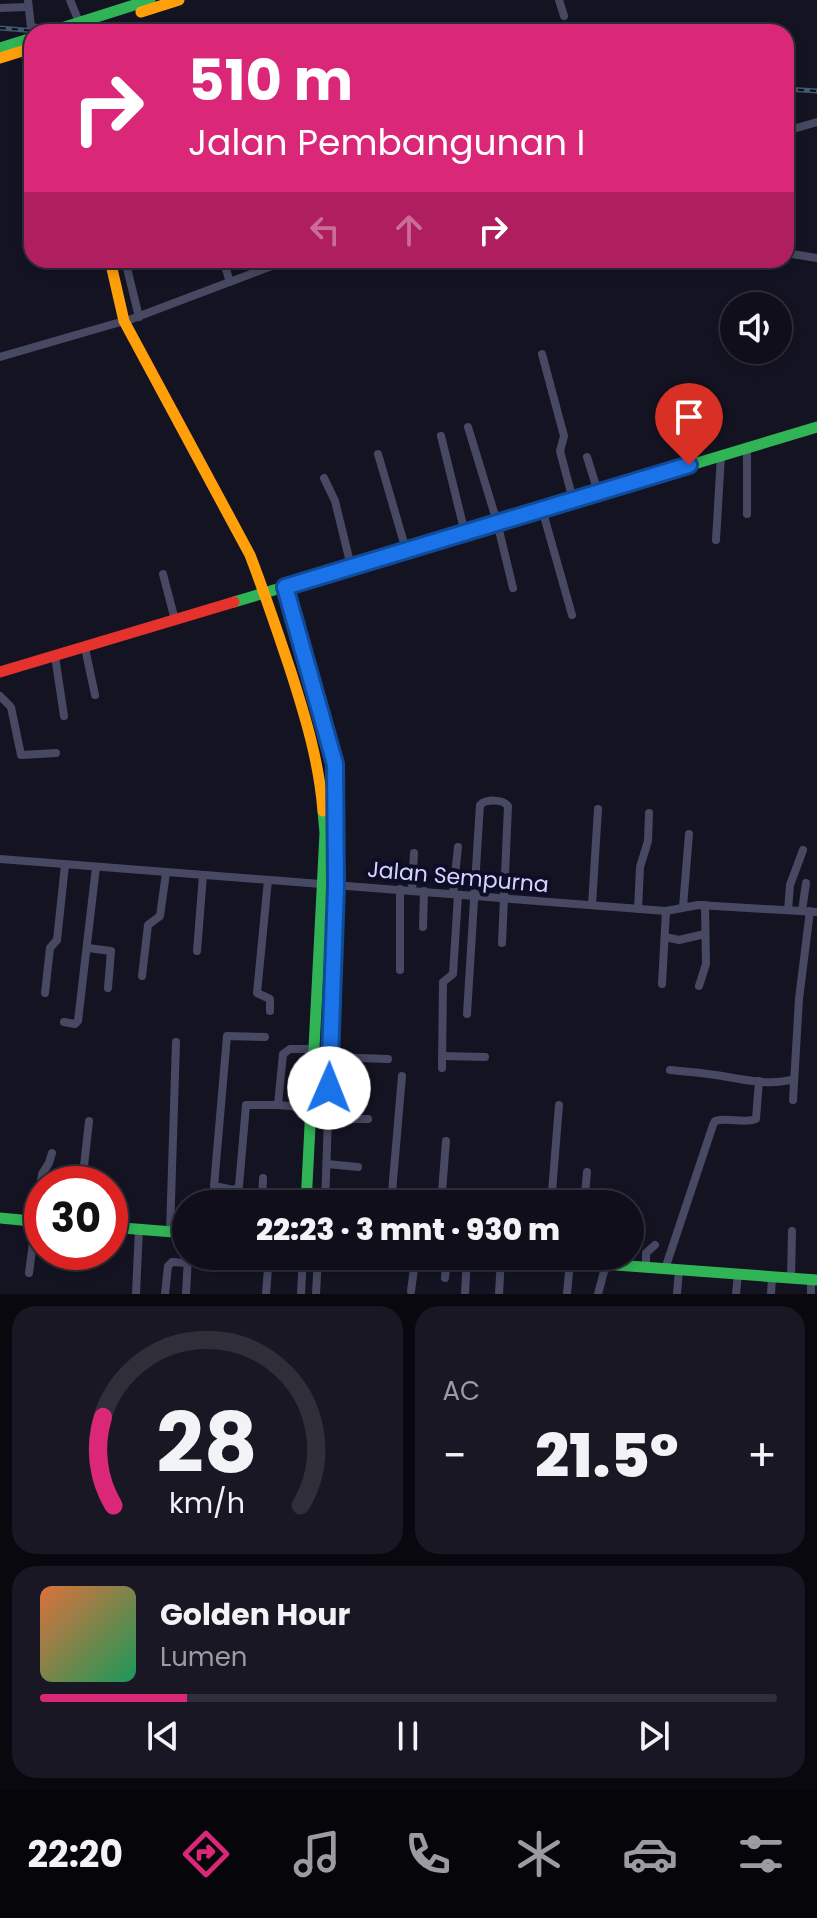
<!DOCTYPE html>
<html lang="id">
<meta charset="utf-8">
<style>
body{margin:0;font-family:Poppins,sans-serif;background:#181723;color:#f1f3f6;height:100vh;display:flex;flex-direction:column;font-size:30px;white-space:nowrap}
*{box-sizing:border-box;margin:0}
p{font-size:26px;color:#9b9ca2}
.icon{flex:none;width:44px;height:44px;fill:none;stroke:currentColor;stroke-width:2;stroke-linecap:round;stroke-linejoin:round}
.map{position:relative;height:1294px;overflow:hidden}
.sheet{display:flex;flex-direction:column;gap:12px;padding:12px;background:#08080e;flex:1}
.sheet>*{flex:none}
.guide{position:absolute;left:24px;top:24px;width:770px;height:244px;border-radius:24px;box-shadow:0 4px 12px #0003,0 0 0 2px #2f2e39;background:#db2777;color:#fff;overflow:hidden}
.controls{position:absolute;left:720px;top:292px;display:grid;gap:16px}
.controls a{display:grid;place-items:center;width:72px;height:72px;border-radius:50%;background:#0f0e1a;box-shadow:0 4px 12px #0003,0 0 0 2px #2f2e39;font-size:40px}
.speed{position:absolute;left:24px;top:1166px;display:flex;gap:16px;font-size:40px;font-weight:700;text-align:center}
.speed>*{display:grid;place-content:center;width:104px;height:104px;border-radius:50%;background:#0f0e1a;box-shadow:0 4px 12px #0003,0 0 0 2px #2f2e39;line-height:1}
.speed .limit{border:12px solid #d22;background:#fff;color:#111}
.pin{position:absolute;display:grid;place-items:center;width:68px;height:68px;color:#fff;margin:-82px -34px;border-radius:50% 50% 50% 0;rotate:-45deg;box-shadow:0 0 8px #0007}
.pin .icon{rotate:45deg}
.me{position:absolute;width:88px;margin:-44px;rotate:1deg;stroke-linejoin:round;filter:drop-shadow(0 0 6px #0008)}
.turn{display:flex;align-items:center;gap:28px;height:168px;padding:0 32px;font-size:36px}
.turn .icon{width:104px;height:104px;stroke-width:2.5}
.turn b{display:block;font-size:56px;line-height:68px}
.lanes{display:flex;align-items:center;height:76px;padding:0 32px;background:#0003;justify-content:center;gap:40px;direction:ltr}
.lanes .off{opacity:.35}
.big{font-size:60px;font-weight:800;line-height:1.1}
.sheet .widget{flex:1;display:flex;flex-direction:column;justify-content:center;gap:12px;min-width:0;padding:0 28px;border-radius:24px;background:#181723}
.sheet .dial{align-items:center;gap:0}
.dial svg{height:208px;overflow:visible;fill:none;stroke:#2f2e39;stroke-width:7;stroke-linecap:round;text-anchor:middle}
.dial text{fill:#f1f3f6;stroke:none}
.song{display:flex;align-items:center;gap:24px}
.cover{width:96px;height:96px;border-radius:12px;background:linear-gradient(135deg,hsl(20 70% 55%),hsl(150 70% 35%))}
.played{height:8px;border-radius:4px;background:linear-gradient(90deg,#db2777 20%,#2f2e39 20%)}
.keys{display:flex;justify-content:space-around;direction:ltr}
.heat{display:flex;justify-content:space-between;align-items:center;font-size:44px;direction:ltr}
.sheet .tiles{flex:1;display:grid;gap:12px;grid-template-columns:1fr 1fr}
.widget:last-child{grid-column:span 2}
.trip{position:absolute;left:172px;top:1190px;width:472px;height:80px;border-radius:40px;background:#0f0e1a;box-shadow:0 4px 12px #0003,0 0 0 2px #2f2e39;font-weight:800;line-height:80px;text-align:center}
.dock{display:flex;height:128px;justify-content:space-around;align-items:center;background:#06060a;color:#9b9ca2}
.dock .icon{width:56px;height:56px}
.dock .on{color:#db2777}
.dock b{font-size:36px;color:#f1f3f6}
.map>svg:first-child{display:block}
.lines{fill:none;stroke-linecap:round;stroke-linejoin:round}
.street{stroke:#474963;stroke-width:8}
.fast{stroke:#30b455;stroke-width:11}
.slow{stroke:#ff9f0a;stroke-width:11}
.jam{stroke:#e5322d;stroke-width:11}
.rail-casing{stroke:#3f5a6a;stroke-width:5}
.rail{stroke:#0e0d28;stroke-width:2;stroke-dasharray:6;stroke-linecap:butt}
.route-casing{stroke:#114b97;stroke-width:20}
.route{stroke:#1a73e8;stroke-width:14}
.labels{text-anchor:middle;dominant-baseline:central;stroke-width:8;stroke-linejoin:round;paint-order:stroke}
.street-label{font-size:22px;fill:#d4d4ff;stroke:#0e0d28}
</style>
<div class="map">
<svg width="817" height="1294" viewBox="0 0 817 1294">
<rect width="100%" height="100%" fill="#141322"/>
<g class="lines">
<!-- street -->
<g class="street">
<polyline points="28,0 31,27 51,30"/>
<polyline points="70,0 79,22"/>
<polyline points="559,0 564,16"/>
<polyline points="0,8 28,7"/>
<polyline points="786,131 817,122"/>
<polyline points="786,253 817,258"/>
<polyline points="125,260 139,317"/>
<polyline points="223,260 230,282"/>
<polyline points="361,265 377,260"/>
<polyline points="129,320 288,260"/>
<polyline points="542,354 564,436 560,451 573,500"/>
<polyline points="0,357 124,321"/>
<polyline points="468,427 497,522 513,588"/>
<polyline points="441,436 465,533"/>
<polyline points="747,448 747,514"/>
<polyline points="378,454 406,550"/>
<polyline points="587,457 598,492"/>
<polyline points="324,478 335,501 351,566"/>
<polyline points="542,509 572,615"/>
<polyline points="716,540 721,455"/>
<polyline points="163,574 175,620"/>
<polyline points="285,587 335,764 336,886 325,1204"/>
<polyline points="85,648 95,695"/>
<polyline points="55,656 64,716"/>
<polyline points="0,696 11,707 21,755 56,753"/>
<polyline points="0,859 666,911 698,905 817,912"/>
<polyline points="268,880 257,993 270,999 270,1011"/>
<polyline points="412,890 414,853"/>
<polyline points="453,894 458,847"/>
<polyline points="592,905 598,809"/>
<polyline points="683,907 689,834"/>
<polyline points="638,909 640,867 648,841 649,813"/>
<polyline points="788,910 790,885 803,850"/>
<polyline points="802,911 806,883"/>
<polyline points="423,927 424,891"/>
<polyline points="665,937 679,940 705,934"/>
<polyline points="88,948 111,951 108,988"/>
<polyline points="197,951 203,875"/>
<polyline points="400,970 400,889"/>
<polyline points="142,976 148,925 160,916 166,873"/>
<polyline points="662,984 666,911"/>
<polyline points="699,986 706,964 705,905"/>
<polyline points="45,993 50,948 57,940 65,865"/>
<path d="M467,1014L479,820L480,805C486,799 503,799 508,806L502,943"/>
<polyline points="64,1022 75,1024 78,1021 96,867"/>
<polyline points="443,1056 485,1057"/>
<polyline points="329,1057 388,1059"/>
<polyline points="442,1068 443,982 453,974 458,895"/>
<path d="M670,1070C687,1072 705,1073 722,1076C745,1080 771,1086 794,1079"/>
<polyline points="793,1100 799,999 810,911"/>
<polyline points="278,1105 312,1108"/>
<polyline points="329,1119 368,1119"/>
<polyline points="327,1164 358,1167"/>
<polyline points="82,1184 89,1121"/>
<polyline points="234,1190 214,1186 227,1036 265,1037"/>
<polyline points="232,1204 233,1191 239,1186 246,1105 278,1105 283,1054 290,1049 315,1049"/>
<polyline points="262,1204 263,1178"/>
<polyline points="391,1204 402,1076"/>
<polyline points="441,1204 446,1141"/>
<polyline points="472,1204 473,1199"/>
<polyline points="503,1204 503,1192"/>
<polyline points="551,1204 559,1105"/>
<polyline points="584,1204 587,1172"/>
<polyline points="614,1204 614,1200"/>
<polyline points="170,1232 176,1042"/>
<polyline points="646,1267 646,1253 655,1245"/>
<path d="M665,1269L713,1125L715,1121C729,1117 743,1124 756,1119L759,1081"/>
<polyline points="29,1273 42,1174 49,1163 52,1153"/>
<polyline points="445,1278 447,1256"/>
<polyline points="791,1278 792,1231"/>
<polyline points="411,1291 415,1261 425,1256"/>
<polyline points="136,1294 139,1229"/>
<polyline points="165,1294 168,1266 172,1262 187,1263"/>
<polyline points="186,1294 188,1256"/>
<polyline points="266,1294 269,1256"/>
<polyline points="301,1294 303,1256"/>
<polyline points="316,1294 318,1256"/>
<polyline points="465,1294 467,1256"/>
<polyline points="499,1294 501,1257"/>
<polyline points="567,1294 570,1261"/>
<polyline points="598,1294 606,1264"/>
<polyline points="677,1294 679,1269"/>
<polyline points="736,1294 738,1274"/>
<polyline points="771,1294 772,1277"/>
<polyline points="811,1294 811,1280"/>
</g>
<!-- fast -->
<g class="fast">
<polyline points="49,32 150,0"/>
<polyline points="0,48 32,38"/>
<polyline points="234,602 817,427"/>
<polyline points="306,1204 325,833 323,811"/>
<polyline points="0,1218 42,1222"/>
<polyline points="110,1227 186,1233"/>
<polyline points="495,1256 817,1280"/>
</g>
<!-- slow -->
<g class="slow">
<polyline points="141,12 179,0"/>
<polyline points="0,58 32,48"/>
<path d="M110,260L124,321L250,555C265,594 278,633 291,672C306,719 319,762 323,811"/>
</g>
<!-- jam -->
<polyline class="jam" points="0,672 234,602"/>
<defs>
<g id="rail">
<polyline points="0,28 47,32"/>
<polyline points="786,89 817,91"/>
</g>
</defs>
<!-- rail casing -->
<use href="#rail" class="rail-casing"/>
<!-- rail -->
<use href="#rail" class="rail"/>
</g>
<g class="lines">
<defs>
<polyline id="route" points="329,1088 336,886 335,764 285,587 689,465"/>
</defs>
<!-- route casing -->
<use href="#route" class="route-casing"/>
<!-- route -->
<use href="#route" class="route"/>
</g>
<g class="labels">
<!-- street labels -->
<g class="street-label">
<text transform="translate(458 877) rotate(5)">Jalan Sempurna</text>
</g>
</g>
</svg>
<div class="controls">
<a><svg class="icon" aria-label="sound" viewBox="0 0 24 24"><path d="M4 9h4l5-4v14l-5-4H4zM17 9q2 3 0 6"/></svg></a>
</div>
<div class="speed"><div class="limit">30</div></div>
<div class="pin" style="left:689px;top:465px;background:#d93025"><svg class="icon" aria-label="arrive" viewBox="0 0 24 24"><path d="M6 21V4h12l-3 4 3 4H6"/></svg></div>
<svg class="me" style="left:329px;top:1088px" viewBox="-20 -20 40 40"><circle r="19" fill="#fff"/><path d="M0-13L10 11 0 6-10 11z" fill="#1a73e8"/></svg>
<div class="trip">22:23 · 3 mnt · 930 m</div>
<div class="guide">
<div class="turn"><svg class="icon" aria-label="right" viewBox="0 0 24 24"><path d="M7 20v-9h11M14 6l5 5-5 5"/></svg><div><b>510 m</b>Jalan Pembangunan I</div></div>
<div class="lanes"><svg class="icon off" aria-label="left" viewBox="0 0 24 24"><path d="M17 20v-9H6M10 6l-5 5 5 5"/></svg><svg class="icon off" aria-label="ahead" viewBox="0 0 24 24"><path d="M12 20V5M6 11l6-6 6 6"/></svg><svg class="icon" aria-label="right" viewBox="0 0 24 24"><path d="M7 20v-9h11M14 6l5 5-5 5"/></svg></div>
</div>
</div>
<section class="sheet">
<div class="tiles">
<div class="widget dial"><svg viewBox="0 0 100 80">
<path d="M14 69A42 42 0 1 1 86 69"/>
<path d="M14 69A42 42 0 0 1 10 35" stroke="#db2777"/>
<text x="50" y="56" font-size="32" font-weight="700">28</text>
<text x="50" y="72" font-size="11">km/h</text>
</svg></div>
<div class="widget"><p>AC</p>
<div class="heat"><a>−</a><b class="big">21.5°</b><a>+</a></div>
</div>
<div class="widget">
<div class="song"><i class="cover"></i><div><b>Golden Hour</b><p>Lumen</p></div></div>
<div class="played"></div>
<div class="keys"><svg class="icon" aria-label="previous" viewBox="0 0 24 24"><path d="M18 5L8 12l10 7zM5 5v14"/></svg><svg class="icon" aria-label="pause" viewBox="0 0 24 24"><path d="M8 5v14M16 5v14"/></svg><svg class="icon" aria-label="next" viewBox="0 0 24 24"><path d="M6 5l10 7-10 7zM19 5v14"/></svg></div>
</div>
</div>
</section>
<nav class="dock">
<b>22:20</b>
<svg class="icon on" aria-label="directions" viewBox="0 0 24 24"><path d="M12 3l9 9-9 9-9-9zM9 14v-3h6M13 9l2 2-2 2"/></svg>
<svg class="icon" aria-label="music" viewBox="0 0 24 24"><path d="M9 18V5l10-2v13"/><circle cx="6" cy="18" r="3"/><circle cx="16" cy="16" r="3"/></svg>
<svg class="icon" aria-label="phone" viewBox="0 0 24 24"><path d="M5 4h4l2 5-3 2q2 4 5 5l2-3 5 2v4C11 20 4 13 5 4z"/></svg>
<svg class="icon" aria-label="climate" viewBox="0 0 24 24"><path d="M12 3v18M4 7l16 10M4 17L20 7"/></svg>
<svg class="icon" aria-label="car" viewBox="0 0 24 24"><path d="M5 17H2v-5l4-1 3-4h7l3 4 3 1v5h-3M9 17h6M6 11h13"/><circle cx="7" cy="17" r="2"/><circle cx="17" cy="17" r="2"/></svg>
<svg class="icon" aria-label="filters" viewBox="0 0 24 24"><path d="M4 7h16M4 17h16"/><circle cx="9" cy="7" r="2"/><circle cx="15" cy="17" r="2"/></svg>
</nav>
